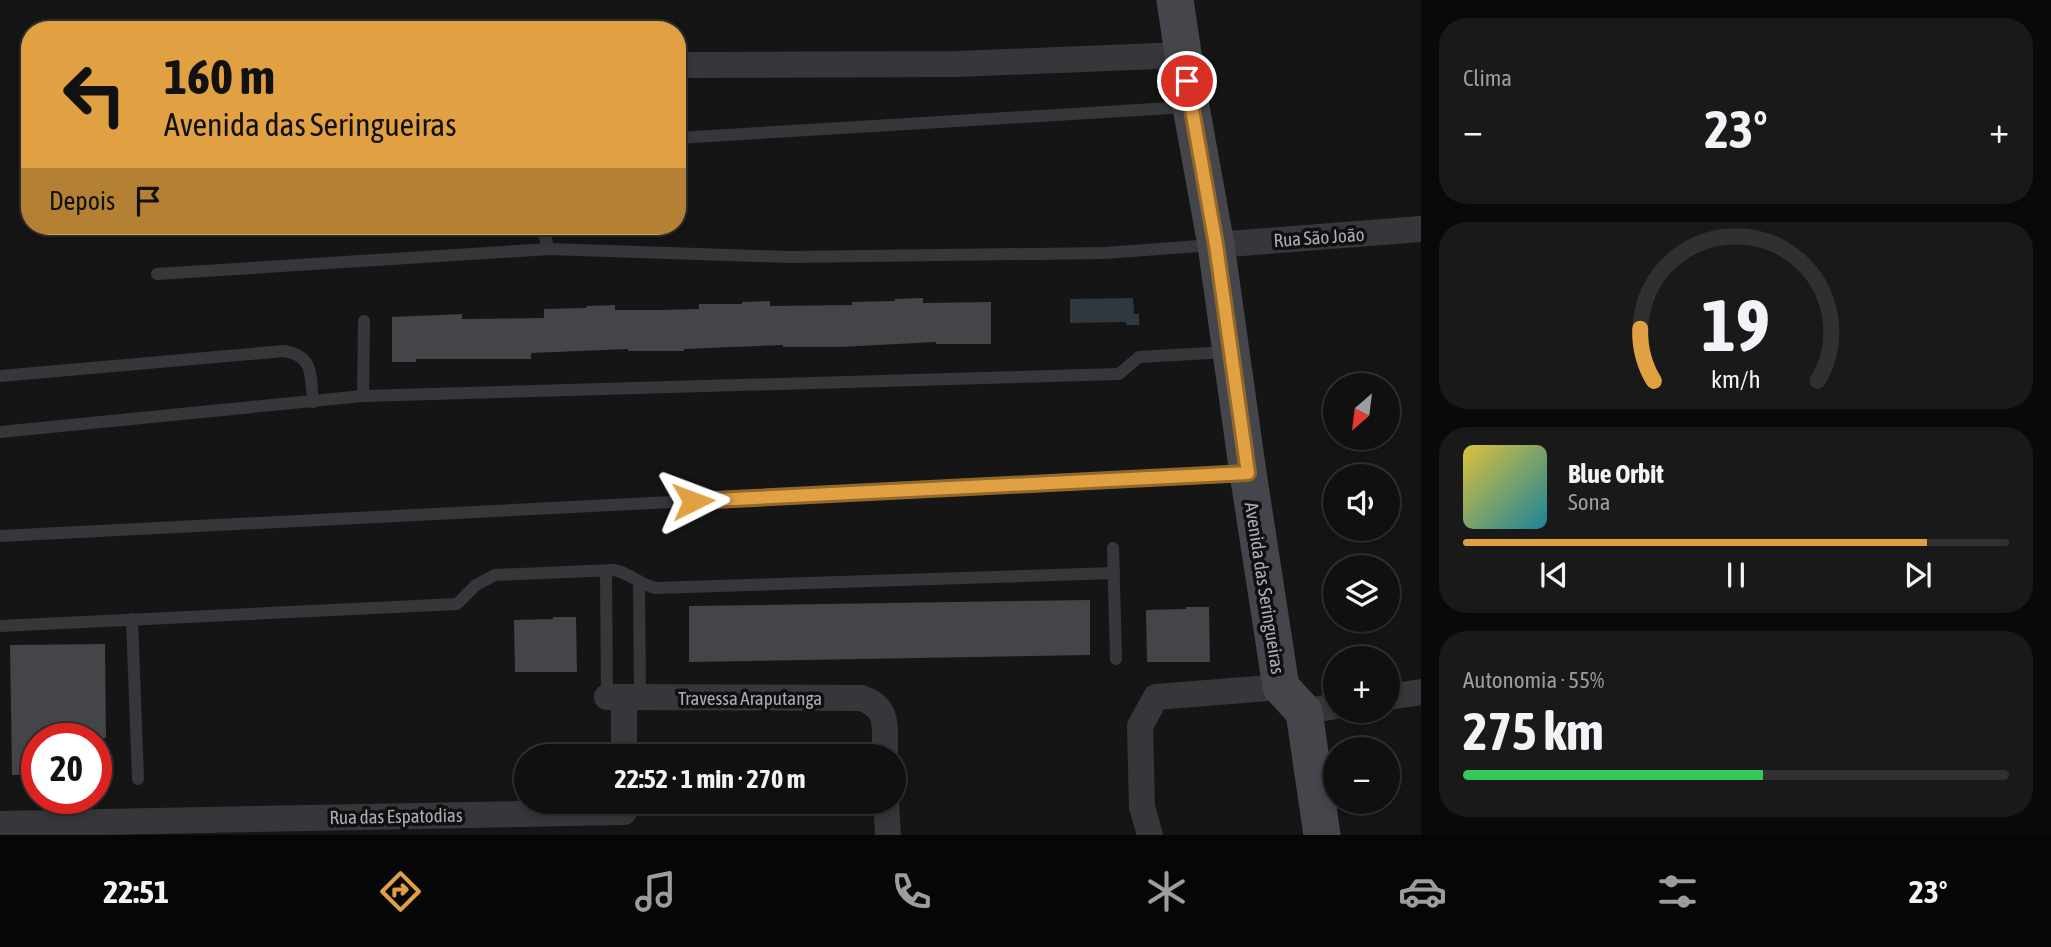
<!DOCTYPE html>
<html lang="pt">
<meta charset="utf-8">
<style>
body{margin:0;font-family:"Asap Condensed",sans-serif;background:#191919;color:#f1f3f6;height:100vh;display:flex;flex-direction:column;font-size:26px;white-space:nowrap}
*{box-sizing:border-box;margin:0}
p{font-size:23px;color:#9c9d9f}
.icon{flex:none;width:38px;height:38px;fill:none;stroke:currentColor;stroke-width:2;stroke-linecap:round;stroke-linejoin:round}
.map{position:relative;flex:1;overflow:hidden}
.sheet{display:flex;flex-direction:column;gap:18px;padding:18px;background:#090909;width:630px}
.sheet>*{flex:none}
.guide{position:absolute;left:21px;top:21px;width:665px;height:214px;border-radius:28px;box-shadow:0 4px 10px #0003,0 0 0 2px #303030;background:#e1a142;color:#111;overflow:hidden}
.needle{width:46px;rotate:208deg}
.controls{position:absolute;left:1323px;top:373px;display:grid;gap:14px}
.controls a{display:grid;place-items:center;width:77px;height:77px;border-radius:50%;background:#101010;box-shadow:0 4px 10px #0003,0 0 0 2px #303030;font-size:35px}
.speed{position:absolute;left:21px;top:723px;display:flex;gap:14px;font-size:35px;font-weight:700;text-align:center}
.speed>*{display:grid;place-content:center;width:91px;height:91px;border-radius:50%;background:#101010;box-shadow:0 4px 10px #0003,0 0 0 2px #303030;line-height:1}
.speed .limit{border:10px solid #d22;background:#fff;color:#111}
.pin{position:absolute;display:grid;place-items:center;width:60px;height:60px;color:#fff;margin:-30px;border:4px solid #fff;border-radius:50%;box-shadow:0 2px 7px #0007}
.me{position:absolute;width:77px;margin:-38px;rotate:87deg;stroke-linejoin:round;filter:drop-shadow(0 0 5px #0008)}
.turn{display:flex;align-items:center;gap:24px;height:147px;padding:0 28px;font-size:32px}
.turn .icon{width:91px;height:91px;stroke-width:2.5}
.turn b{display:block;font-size:49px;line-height:60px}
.then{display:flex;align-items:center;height:66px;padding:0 28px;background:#0003;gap:14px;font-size:26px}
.big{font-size:52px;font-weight:700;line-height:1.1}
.sheet .tile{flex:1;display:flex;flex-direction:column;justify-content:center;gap:10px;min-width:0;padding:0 24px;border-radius:28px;background:#191919}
.sheet .dial{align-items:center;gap:0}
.dial svg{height:182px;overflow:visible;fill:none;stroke:#303030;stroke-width:7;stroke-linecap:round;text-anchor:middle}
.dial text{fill:#f1f3f6;stroke:none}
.song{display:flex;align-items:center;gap:21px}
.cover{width:84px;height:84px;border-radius:10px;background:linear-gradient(135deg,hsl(50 70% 55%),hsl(190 70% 35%))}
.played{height:7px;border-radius:4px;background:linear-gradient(90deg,#e1a142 85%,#303030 85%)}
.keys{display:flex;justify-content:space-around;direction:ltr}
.heat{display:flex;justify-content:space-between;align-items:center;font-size:38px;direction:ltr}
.charge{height:10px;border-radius:5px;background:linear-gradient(90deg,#34c759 55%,#303030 0)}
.trip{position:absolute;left:514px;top:744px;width:392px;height:70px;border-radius:35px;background:#101010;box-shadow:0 4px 10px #0003,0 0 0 2px #303030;font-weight:700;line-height:70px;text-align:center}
.tab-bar{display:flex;height:112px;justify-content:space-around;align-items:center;background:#060606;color:#9c9d9f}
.tab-bar .icon{width:49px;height:49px}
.tab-bar .active{color:#e1a142}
.tab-bar b{font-size:32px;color:#f1f3f6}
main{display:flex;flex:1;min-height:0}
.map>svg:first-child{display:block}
.water{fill:#2f383e}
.building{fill:#444549}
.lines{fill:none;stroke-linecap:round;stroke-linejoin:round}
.lane{stroke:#36373b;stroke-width:12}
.street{stroke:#36373b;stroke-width:26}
.secondary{stroke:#44464b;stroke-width:37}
.route-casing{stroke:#92692b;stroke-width:18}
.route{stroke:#e1a142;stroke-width:12}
.labels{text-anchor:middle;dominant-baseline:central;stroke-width:7;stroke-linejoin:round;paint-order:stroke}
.street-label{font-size:19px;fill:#a8adb5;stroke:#101011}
</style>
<main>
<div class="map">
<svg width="1421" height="835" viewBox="0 0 1421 835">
<rect width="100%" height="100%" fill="#151516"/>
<!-- water -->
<polygon class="water" points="1133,298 1134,314 1139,314 1139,325 1126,325 1126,322 1070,323 1070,299"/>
<!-- building -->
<g class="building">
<polygon points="923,298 923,303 991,302 991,344 936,344 936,342 839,347 783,347 783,345 684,349 684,351 628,351 628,349 531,353 531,359 416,359 416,362 392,362 392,317 462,314 462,319 544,318 544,309 586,308 587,306 615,305 615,310 661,310 699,309 699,304 742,304 742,302 770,301 770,306 852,305 852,302 895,301 895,299"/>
<polygon points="1090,600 1090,655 689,662 689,606"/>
<polygon points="1186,607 1209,607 1210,662 1147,662 1146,610 1186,609"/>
<polygon points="553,617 576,617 577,672 515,672 514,620 553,619"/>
<polygon points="105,644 106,738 37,738 37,775 12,775 10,645"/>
</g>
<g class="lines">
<!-- lane -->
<g class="lane">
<polyline points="677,138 1187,107"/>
<polyline points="541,226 549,249 790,257 1105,253 1213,245"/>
<polyline points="157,274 549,249"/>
<path d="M0,376L284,351C315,356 310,376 313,402"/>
<polyline points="363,396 364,321"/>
<polyline points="0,432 363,396 1119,374 1139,357 1228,352"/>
<polyline points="0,536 1244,473"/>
<polyline points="1113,548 1116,659"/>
<polyline points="606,571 607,697"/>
<polyline points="639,583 640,698"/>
<polyline points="132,619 138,779"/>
<path d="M0,626L457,604L476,585L495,575L614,570C630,573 640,585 656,588L1114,573"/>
</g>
<!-- street -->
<g class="street">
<polyline points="677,65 957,64 1183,55"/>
<polyline points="1216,245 1421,229"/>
<path d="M607,697L861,698C891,707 884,730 885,756"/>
<polyline points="1388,697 1421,692"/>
<polyline points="1304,712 1335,706"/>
<polyline points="624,756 624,698"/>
<polyline points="886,802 888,835"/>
<polyline points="0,824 624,812"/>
<polyline points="1150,835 1142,807 1140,726 1156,697 1281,687"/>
</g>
<!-- secondary -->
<polyline class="secondary" points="1175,0 1191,107 1216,245 1248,473 1281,687 1304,712 1322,835"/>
</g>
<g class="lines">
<defs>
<polyline id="route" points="693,501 1248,473 1216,245 1187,81"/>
</defs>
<!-- route casing -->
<use href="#route" class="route-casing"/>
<!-- route -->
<use href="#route" class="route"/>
</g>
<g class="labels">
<!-- street labels -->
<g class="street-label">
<text transform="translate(1319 237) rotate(-4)">Rua São João</text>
<text transform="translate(1265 588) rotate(81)">Avenida das Seringueiras</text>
<text x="750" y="698">Travessa Araputanga</text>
<text transform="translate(396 816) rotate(-1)">Rua das Espatodias</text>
</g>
</g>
</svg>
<div class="controls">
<a><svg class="needle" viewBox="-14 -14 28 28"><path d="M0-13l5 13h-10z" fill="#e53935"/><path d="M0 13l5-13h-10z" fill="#9c9d9f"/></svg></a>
<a><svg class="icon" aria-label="sound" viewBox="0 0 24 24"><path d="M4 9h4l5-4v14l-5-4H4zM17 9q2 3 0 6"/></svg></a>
<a><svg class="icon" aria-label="layers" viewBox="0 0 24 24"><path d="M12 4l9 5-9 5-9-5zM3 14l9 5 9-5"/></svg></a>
<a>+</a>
<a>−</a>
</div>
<div class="speed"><div class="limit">20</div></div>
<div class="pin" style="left:1187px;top:81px;background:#d93025"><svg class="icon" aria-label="arrive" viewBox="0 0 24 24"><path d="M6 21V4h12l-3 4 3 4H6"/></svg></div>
<svg class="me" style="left:693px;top:501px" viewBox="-20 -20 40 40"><path d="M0-17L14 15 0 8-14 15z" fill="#e1a142" stroke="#fff" stroke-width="4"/></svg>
<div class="trip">22:52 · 1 min · 270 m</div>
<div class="guide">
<div class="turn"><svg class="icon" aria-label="left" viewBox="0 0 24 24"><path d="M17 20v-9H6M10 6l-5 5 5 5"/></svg><div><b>160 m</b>Avenida das Seringueiras</div></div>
<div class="then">Depois<svg class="icon" aria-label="arrive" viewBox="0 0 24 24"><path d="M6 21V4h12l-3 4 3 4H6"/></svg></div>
</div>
</div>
<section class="sheet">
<div class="tile"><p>Clima</p>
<div class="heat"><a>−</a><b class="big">23°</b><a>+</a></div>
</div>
<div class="tile dial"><svg viewBox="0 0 100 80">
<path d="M14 69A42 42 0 1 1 86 69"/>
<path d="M14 69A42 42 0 0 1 8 46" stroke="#e1a142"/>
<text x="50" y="56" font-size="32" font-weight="700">19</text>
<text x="50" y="72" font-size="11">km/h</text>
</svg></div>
<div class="tile">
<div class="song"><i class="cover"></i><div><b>Blue Orbit</b><p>Sona</p></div></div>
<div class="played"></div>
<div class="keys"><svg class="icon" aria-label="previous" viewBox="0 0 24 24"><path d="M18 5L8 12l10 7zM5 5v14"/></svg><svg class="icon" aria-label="pause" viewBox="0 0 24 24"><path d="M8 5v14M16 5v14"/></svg><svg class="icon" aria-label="next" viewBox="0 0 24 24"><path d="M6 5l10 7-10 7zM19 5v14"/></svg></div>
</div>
<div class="tile"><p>Autonomia · 55%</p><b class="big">275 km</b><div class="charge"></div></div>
</section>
</main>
<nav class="tab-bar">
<b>22:51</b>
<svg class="icon active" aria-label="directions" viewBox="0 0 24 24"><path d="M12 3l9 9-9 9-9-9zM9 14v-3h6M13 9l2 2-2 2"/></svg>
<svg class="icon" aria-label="music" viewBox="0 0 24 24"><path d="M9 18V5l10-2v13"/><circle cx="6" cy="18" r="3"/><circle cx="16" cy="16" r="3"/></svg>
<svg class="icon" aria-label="phone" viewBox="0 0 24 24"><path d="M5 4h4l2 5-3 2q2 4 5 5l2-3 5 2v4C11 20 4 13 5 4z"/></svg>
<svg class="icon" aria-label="climate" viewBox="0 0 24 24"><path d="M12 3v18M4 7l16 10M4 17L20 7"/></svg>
<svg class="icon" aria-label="car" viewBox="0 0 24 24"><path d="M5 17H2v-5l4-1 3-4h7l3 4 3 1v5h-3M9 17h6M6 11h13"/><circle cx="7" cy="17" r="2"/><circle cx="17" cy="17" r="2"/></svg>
<svg class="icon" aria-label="filters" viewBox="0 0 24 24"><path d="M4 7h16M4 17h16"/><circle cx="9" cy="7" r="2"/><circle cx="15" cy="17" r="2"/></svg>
<b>23°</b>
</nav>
